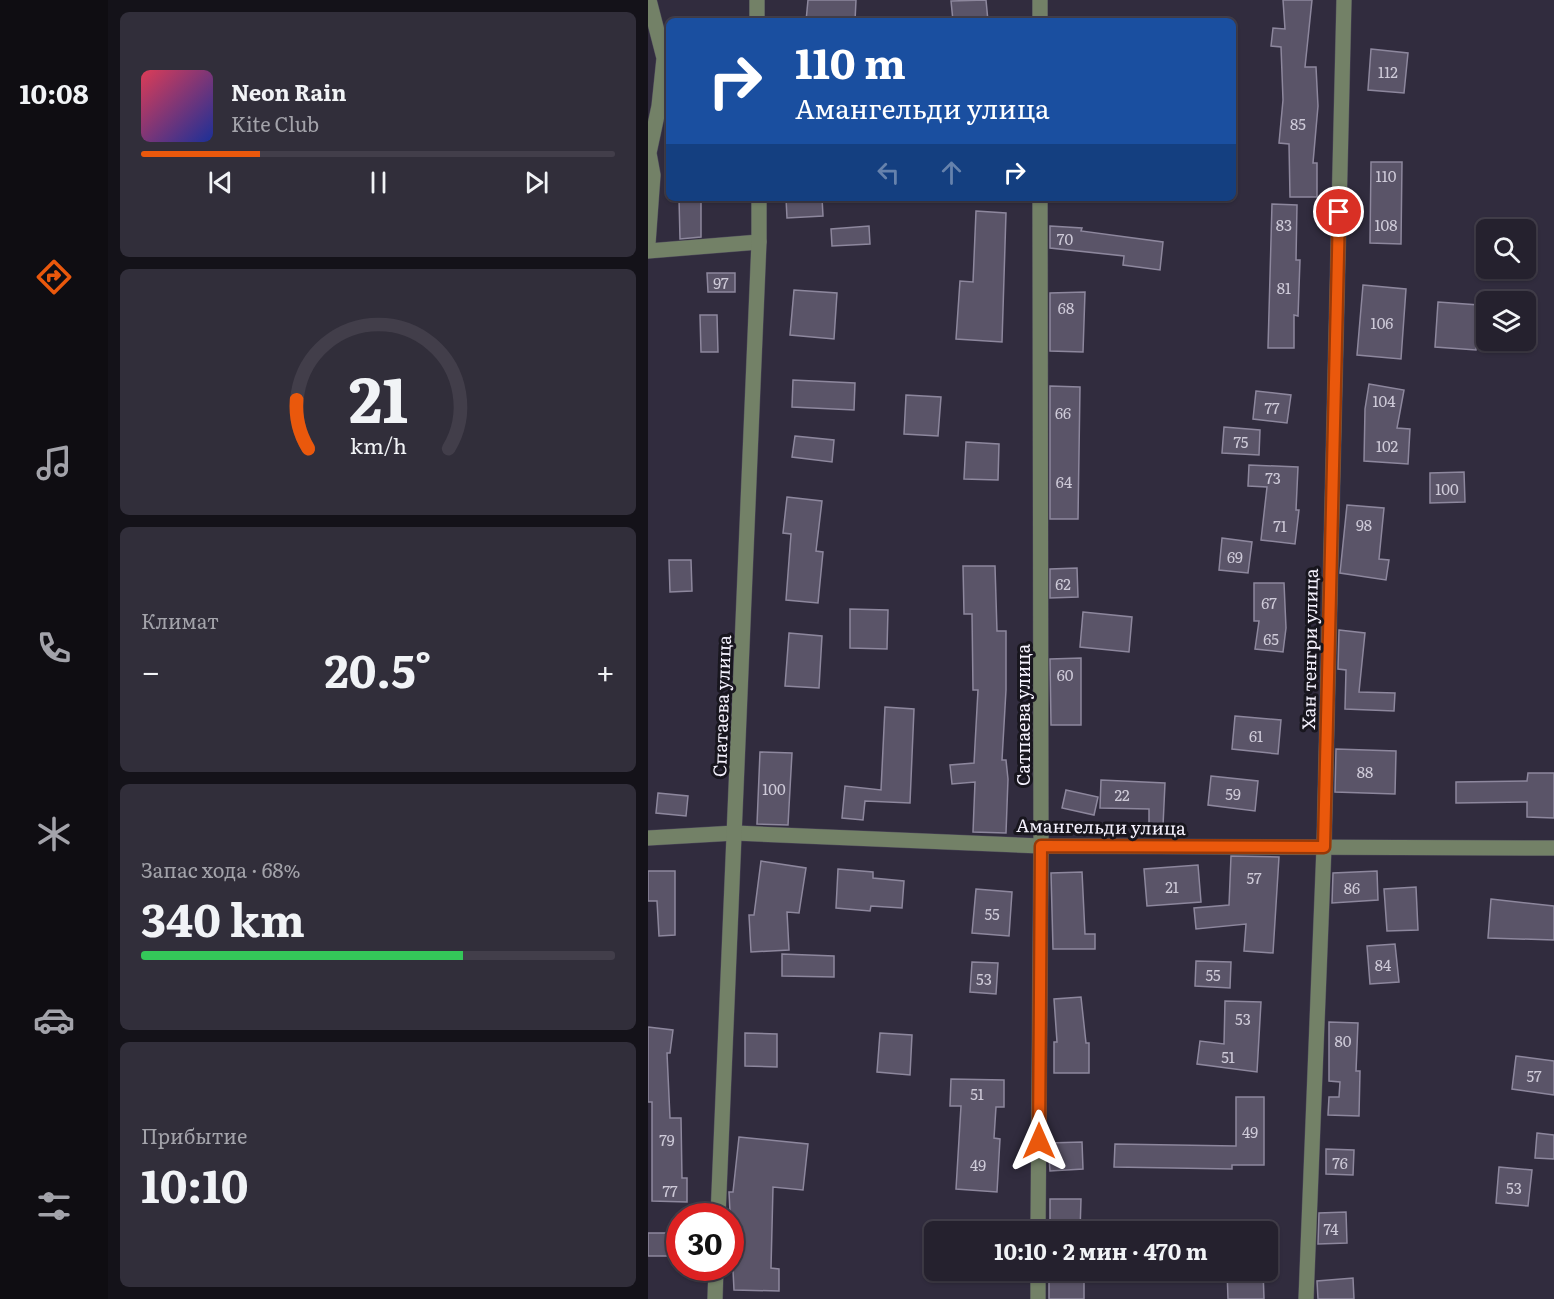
<!DOCTYPE html>
<html lang="ru">
<meta charset="utf-8">
<style>
body{margin:0;font-family:Literata,serif;background:#312e3a;color:#f1f3f6;height:100vh;display:flex;flex-direction:column;font-size:22px;white-space:nowrap}
*{box-sizing:border-box;margin:0}
p{font-size:20px;color:#a3a3aa}
.icon{flex:none;width:33px;height:33px;fill:none;stroke:currentColor;stroke-width:2;stroke-linecap:round;stroke-linejoin:round}
.map{position:relative;flex:1;overflow:hidden}
.sheet{display:flex;flex-direction:column;gap:12px;padding:12px;background:#141219;width:540px}
.sheet>*{flex:none}
.guide{position:absolute;left:18px;top:18px;width:570px;height:183px;border-radius:9px;box-shadow:0 2px 4px #0004,0 0 0 2px #423e4a;background:#1a4fa0;color:#fff;overflow:hidden}
.controls{position:absolute;left:828px;top:219px;display:grid;gap:12px}
.controls a{display:grid;place-items:center;width:60px;height:60px;border-radius:9px;background:#25212e;box-shadow:0 2px 4px #0004,0 0 0 2px #423e4a;font-size:30px}
.speed{position:absolute;left:18px;top:1203px;display:flex;gap:12px;font-size:30px;font-weight:700;text-align:center}
.speed>*{display:grid;place-content:center;width:78px;height:78px;border-radius:50%;background:#25212e;box-shadow:0 2px 4px #0004,0 0 0 2px #423e4a;line-height:1}
.speed .limit{border:9px solid #d22;background:#fff;color:#111}
.pin{position:absolute;display:grid;place-items:center;width:51px;height:51px;color:#fff;margin:-26px;border:3px solid #fff;border-radius:50%;box-shadow:0 2px 6px #0007}
.me{position:absolute;width:66px;margin:-33px;rotate:0deg;stroke-linejoin:round;filter:drop-shadow(0 0 4px #0008)}
.turn{display:flex;align-items:center;gap:21px;height:126px;padding:0 30px;font-size:27px}
.turn .icon{width:78px;height:78px;stroke-width:2.5}
.turn b{display:block;font-size:42px;line-height:51px}
.lanes{display:flex;align-items:center;height:57px;padding:0 30px;background:#0003;justify-content:center;gap:30px;direction:ltr}
.lanes .off{opacity:.35}
.big{font-size:45px;font-weight:700;line-height:1.1}
.sheet .tile{flex:1;display:flex;flex-direction:column;justify-content:center;gap:9px;min-width:0;padding:0 21px;border-radius:9px;background:#312e3a}
.sheet .dial{align-items:center;gap:0}
.dial svg{height:156px;overflow:visible;fill:none;stroke:#423e4a;stroke-width:7;stroke-linecap:round;text-anchor:middle}
.dial text{fill:#f1f3f6;stroke:none}
.song{display:flex;align-items:center;gap:18px}
.cover{width:72px;height:72px;border-radius:9px;background:linear-gradient(135deg,hsl(350 70% 55%),hsl(230 70% 35%))}
.played{height:6px;border-radius:3px;background:linear-gradient(90deg,#ea580c 25%,#423e4a 25%)}
.keys{display:flex;justify-content:space-around;direction:ltr}
.heat{display:flex;justify-content:space-between;align-items:center;font-size:33px;direction:ltr}
.charge{height:9px;border-radius:4px;background:linear-gradient(90deg,#34c759 68%,#423e4a 0)}
.trip{position:absolute;left:276px;top:1221px;width:354px;height:60px;border-radius:9px;background:#25212e;box-shadow:0 2px 4px #0004,0 0 0 2px #423e4a;font-weight:700;line-height:60px;text-align:center}
main{display:flex;flex:1;min-height:0}
.tabs{display:flex;flex-direction:column;width:108px;justify-content:space-around;align-items:center;background:#0f0d12;color:#a3a3aa}
.tabs .icon{width:42px;height:42px}
.tabs .active{color:#ea580c}
.tabs b{font-size:27px;color:#f1f3f6}
.map>svg:first-child{display:block}
.building{fill:#5a5468;stroke:#8d879d;stroke-width:1.5}
.lines{fill:none;stroke-linecap:round;stroke-linejoin:round}
.minor-casing{stroke:#4c4859;stroke-width:16}
.minor{stroke:#738167;stroke-width:15}
.route-casing{stroke:#983908;stroke-width:15}
.route{stroke:#ea580c;stroke-width:10}
.labels{text-anchor:middle;dominant-baseline:central;stroke-width:6;stroke-linejoin:round;paint-order:stroke}
.number-label{font-size:15px;fill:#cecad8}
.street-label{font-size:18px;fill:#f5f2fe;stroke:#18161e}
</style>
<main>
<nav class="tabs">
<b>10:08</b>
<svg class="icon active" aria-label="directions" viewBox="0 0 24 24"><path d="M12 3l9 9-9 9-9-9zM9 14v-3h6M13 9l2 2-2 2"/></svg>
<svg class="icon" aria-label="music" viewBox="0 0 24 24"><path d="M9 18V5l10-2v13"/><circle cx="6" cy="18" r="3"/><circle cx="16" cy="16" r="3"/></svg>
<svg class="icon" aria-label="phone" viewBox="0 0 24 24"><path d="M5 4h4l2 5-3 2q2 4 5 5l2-3 5 2v4C11 20 4 13 5 4z"/></svg>
<svg class="icon" aria-label="climate" viewBox="0 0 24 24"><path d="M12 3v18M4 7l16 10M4 17L20 7"/></svg>
<svg class="icon" aria-label="car" viewBox="0 0 24 24"><path d="M5 17H2v-5l4-1 3-4h7l3 4 3 1v5h-3M9 17h6M6 11h13"/><circle cx="7" cy="17" r="2"/><circle cx="17" cy="17" r="2"/></svg>
<svg class="icon" aria-label="filters" viewBox="0 0 24 24"><path d="M4 7h16M4 17h16"/><circle cx="9" cy="7" r="2"/><circle cx="15" cy="17" r="2"/></svg>
</nav>
<section class="sheet">
<div class="tile">
<div class="song"><i class="cover"></i><div><b>Neon Rain</b><p>Kite Club</p></div></div>
<div class="played"></div>
<div class="keys"><svg class="icon" aria-label="previous" viewBox="0 0 24 24"><path d="M18 5L8 12l10 7zM5 5v14"/></svg><svg class="icon" aria-label="pause" viewBox="0 0 24 24"><path d="M8 5v14M16 5v14"/></svg><svg class="icon" aria-label="next" viewBox="0 0 24 24"><path d="M6 5l10 7-10 7zM19 5v14"/></svg></div>
</div>
<div class="tile dial"><svg viewBox="0 0 100 80">
<path d="M14 69A42 42 0 1 1 86 69"/>
<path d="M14 69A42 42 0 0 1 8 44" stroke="#ea580c"/>
<text x="50" y="56" font-size="32" font-weight="700">21</text>
<text x="50" y="72" font-size="11">km/h</text>
</svg></div>
<div class="tile"><p>Климат</p>
<div class="heat"><a>−</a><b class="big">20.5°</b><a>+</a></div>
</div>
<div class="tile"><p>Запас хода · 68%</p><b class="big">340 km</b><div class="charge"></div></div>
<div class="tile"><p>Прибытие</p><b class="big">10:10</b></div>
</section>
<div class="map">
<svg width="906" height="1299" viewBox="0 0 906 1299">
<rect width="100%" height="100%" fill="#312c3e"/>
<!-- building -->
<g class="building">
<polygon points="160,0 208,0 207,21 158,21"/>
<polygon points="338,0 340,21 305,21 303,1"/>
<polygon points="635,0 664,0 657,67 668,67 670,106 665,163 669,163 669,197 642,197 641,144 631,143 635,100 633,47 623,46 625,28 637,29"/>
<polygon points="723,49 760,53 756,93 720,90"/>
<polygon points="723,162 754,162 753,244 722,243"/>
<polygon points="31,198 53,198 53,237 32,239"/>
<polygon points="138,198 174,198 175,216 139,218"/>
<polygon points="624,204 649,205 648,260 652,260 650,316 646,315 646,348 620,348"/>
<polygon points="328,211 358,213 354,342 308,339 312,281 325,282"/>
<polygon points="221,226 222,244 184,246 183,229"/>
<polygon points="402,226 434,228 433,231 515,242 512,270 475,265 476,256 402,248"/>
<polygon points="59,273 87,273 87,292 60,292"/>
<polygon points="715,285 758,289 753,359 709,355"/>
<polygon points="146,290 189,293 186,339 142,335"/>
<polygon points="437,292 435,352 402,351 402,293"/>
<polygon points="790,302 831,305 828,350 787,347"/>
<polygon points="52,315 69,315 70,352 53,352"/>
<polygon points="145,380 207,383 206,410 144,407"/>
<polygon points="721,384 756,390 749,428 762,429 760,464 716,461 717,409"/>
<polygon points="402,386 432,387 430,519 402,519"/>
<polygon points="608,391 643,395 639,423 605,419"/>
<polygon points="258,395 293,397 290,436 256,434"/>
<polygon points="576,427 612,430 611,455 574,453"/>
<polygon points="147,436 186,440 184,462 144,457"/>
<polygon points="318,442 351,444 350,480 316,479"/>
<polygon points="601,465 650,467 648,510 651,510 647,544 613,540 619,487 600,486"/>
<polygon points="816,472 817,502 782,503 782,473"/>
<polygon points="139,497 174,501 168,551 175,552 170,603 138,600 143,534 135,533"/>
<polygon points="699,505 736,508 731,559 741,560 738,580 692,573"/>
<polygon points="574,538 604,542 600,573 571,570"/>
<polygon points="21,560 43,560 44,591 22,592"/>
<polygon points="315,566 347,566 349,631 358,631 358,690 354,760 358,760 360,779 358,833 325,832 327,782 304,784 302,765 326,763 330,690 325,690 324,614 316,614"/>
<polygon points="429,568 430,597 402,598 402,569"/>
<polygon points="606,583 636,583 638,628 635,652 607,649 611,621 606,621"/>
<polygon points="202,609 240,610 239,649 202,648"/>
<polygon points="435,612 484,617 481,652 432,647"/>
<polygon points="691,630 717,633 711,692 747,693 746,711 697,709 698,670 690,669"/>
<polygon points="141,633 174,636 171,688 137,686"/>
<polygon points="433,658 433,725 403,725 402,659"/>
<polygon points="237,707 266,709 262,803 217,801 215,820 194,818 197,786 233,790"/>
<polygon points="587,716 633,720 630,754 584,749"/>
<polygon points="688,749 748,751 747,794 687,792"/>
<polygon points="112,752 144,753 140,825 109,824"/>
<polygon points="880,773 906,773 906,818 879,817 879,802 808,803 808,782 879,781"/>
<polygon points="563,776 610,781 607,811 560,805"/>
<polygon points="453,780 517,783 515,826 501,825 501,809 452,808"/>
<polygon points="418,790 450,797 446,815 414,808"/>
<polygon points="10,793 40,796 38,816 8,813"/>
<polygon points="583,856 631,857 625,953 596,951 598,924 548,929 546,908 581,905"/>
<polygon points="113,861 158,868 151,913 139,912 141,950 103,952 101,915 106,915"/>
<polygon points="550,865 553,902 499,906 496,869"/>
<polygon points="190,869 225,872 225,878 256,881 254,908 223,906 222,911 188,908"/>
<polygon points="0,871 27,871 27,935 11,936 9,901 0,901"/>
<polygon points="729,871 730,900 684,903 685,873"/>
<polygon points="434,872 437,934 447,934 447,949 405,949 403,873"/>
<polygon points="768,887 770,930 739,931 736,889"/>
<polygon points="328,889 364,892 361,936 324,933"/>
<polygon points="843,899 906,906 906,940 840,938"/>
<polygon points="747,944 751,982 722,984 719,946"/>
<polygon points="134,954 186,956 186,977 134,976"/>
<polygon points="548,961 583,962 582,988 547,986"/>
<polygon points="324,962 350,963 348,994 322,992"/>
<polygon points="433,997 438,1043 441,1043 441,1073 406,1073 406,1042 409,1042 406,999"/>
<polygon points="577,1001 613,1002 609,1072 549,1064 552,1041 576,1044"/>
<polygon points="681,1022 710,1023 708,1071 712,1071 711,1116 680,1115 681,1097 691,1097 692,1082 681,1081"/>
<polygon points="0,1027 25,1030 22,1053 19,1053 22,1118 33,1118 34,1178 39,1178 39,1202 4,1201 4,1102 0,1102"/>
<polygon points="97,1033 129,1034 129,1067 97,1066"/>
<polygon points="232,1033 264,1035 262,1075 229,1072"/>
<polygon points="868,1056 906,1061 906,1095 864,1089"/>
<polygon points="303,1079 356,1080 356,1107 348,1107 346,1138 352,1139 349,1192 308,1189 313,1106 302,1106"/>
<polygon points="588,1097 616,1097 616,1165 584,1165 584,1169 466,1167 467,1144 588,1146"/>
<polygon points="889,1133 906,1135 906,1159 887,1158"/>
<polygon points="91,1137 160,1144 155,1190 125,1187 123,1268 131,1269 131,1291 86,1290 81,1192 85,1192"/>
<polygon points="434,1142 435,1169 402,1171 400,1143"/>
<polygon points="678,1149 706,1150 705,1175 678,1174"/>
<polygon points="851,1167 884,1170 880,1206 848,1203"/>
<polygon points="402,1199 433,1199 432,1232 402,1232"/>
<polygon points="698,1212 699,1243 670,1244 671,1213"/>
<rect x="0" y="1233" width="20" height="23"/>
<polygon points="579,1270 615,1270 616,1299 580,1299"/>
<rect x="401" y="1276" width="35" height="23"/>
<polygon points="705,1278 706,1299 670,1299 669,1281"/>
</g>
<g class="lines">
<defs>
<g id="minor">
<polyline points="109,0 109,21"/>
<polyline points="392,0 392,21"/>
<polyline points="0,244 5,175 1,153 11,106 16,58 1,0"/>
<polyline points="0,251 111,242"/>
<polyline points="0,838 87,833 393,846 906,848"/>
<polyline points="70,1216 111,242 111,198"/>
<polyline points="390,1232 393,846 392,198"/>
<polyline points="67,1299 68,1268"/>
<polyline points="390,1299 390,1270"/>
<polyline points="658,1299 676,847 696,0"/>
</g>
</defs>
<!-- minor casing -->
<use href="#minor" class="minor-casing"/>
<!-- minor -->
<use href="#minor" class="minor"/>
</g>
<g class="lines">
<defs>
<polyline id="route" points="391,1141 393,846 676,847 691,212"/>
</defs>
<!-- route casing -->
<use href="#route" class="route-casing"/>
<!-- route -->
<use href="#route" class="route"/>
</g>
<g class="labels">
<!-- number labels -->
<g class="number-label">
<text x="740" y="71">112</text>
<text x="650" y="123">85</text>
<text x="738" y="175">110</text>
<text x="636" y="224">83</text>
<text x="738" y="224">108</text>
<text x="417" y="238">70</text>
<text x="73" y="282">97</text>
<text x="636" y="287">81</text>
<text x="418" y="307">68</text>
<text x="734" y="322">106</text>
<text x="736" y="400">104</text>
<text x="624" y="407">77</text>
<text x="415" y="412">66</text>
<text x="593" y="441">75</text>
<text x="739" y="445">102</text>
<text x="625" y="477">73</text>
<text x="416" y="481">64</text>
<text x="799" y="488">100</text>
<text x="716" y="524">98</text>
<text x="632" y="525">71</text>
<text x="587" y="556">69</text>
<text x="415" y="583">62</text>
<text x="621" y="602">67</text>
<text x="623" y="638">65</text>
<text x="417" y="674">60</text>
<text x="608" y="735">61</text>
<text x="717" y="771">88</text>
<text x="126" y="788">100</text>
<text x="585" y="793">59</text>
<text x="474" y="794">22</text>
<text x="606" y="877">57</text>
<text x="524" y="886">21</text>
<text x="704" y="887">86</text>
<text x="344" y="913">55</text>
<text x="735" y="964">84</text>
<text x="565" y="974">55</text>
<text x="336" y="978">53</text>
<text x="595" y="1018">53</text>
<text x="695" y="1040">80</text>
<text x="580" y="1056">51</text>
<text x="886" y="1075">57</text>
<text x="329" y="1093">51</text>
<text x="602" y="1131">49</text>
<text x="19" y="1139">79</text>
<text x="692" y="1162">76</text>
<text x="330" y="1164">49</text>
<text x="866" y="1187">53</text>
<text x="22" y="1190">77</text>
<text x="683" y="1228">74</text>
</g>
<!-- street labels -->
<g class="street-label">
<text transform="translate(661 649) rotate(-89)">Хан тенгри улица</text>
<text transform="translate(73 706) rotate(-88)">Спатаева улица</text>
<text transform="translate(374 715) rotate(-90)">Сатпаева улица</text>
<text transform="translate(453 826) rotate(1)">Амангельди улица</text>
</g>
</g>
</svg>
<div class="controls">
<a><svg class="icon" aria-label="search" viewBox="0 0 24 24"><circle cx="10" cy="10" r="6"/><path d="M15 15l6 6"/></svg></a>
<a><svg class="icon" aria-label="layers" viewBox="0 0 24 24"><path d="M12 4l9 5-9 5-9-5zM3 14l9 5 9-5"/></svg></a>
</div>
<div class="speed"><div class="limit">30</div></div>
<div class="pin" style="left:691px;top:212px;background:#d93025"><svg class="icon" aria-label="arrive" viewBox="0 0 24 24"><path d="M6 21V4h12l-3 4 3 4H6"/></svg></div>
<svg class="me" style="left:391px;top:1141px" viewBox="-20 -20 40 40"><path d="M0-17L14 15 0 8-14 15z" fill="#ea580c" stroke="#fff" stroke-width="4"/></svg>
<div class="trip">10:10 · 2 мин · 470 m</div>
<div class="guide">
<div class="turn"><svg class="icon" aria-label="right" viewBox="0 0 24 24"><path d="M7 20v-9h11M14 6l5 5-5 5"/></svg><div><b>110 m</b>Амангельди улица</div></div>
<div class="lanes"><svg class="icon off" aria-label="left" viewBox="0 0 24 24"><path d="M17 20v-9H6M10 6l-5 5 5 5"/></svg><svg class="icon off" aria-label="ahead" viewBox="0 0 24 24"><path d="M12 20V5M6 11l6-6 6 6"/></svg><svg class="icon" aria-label="right" viewBox="0 0 24 24"><path d="M7 20v-9h11M14 6l5 5-5 5"/></svg></div>
</div>
</div>
</main>
